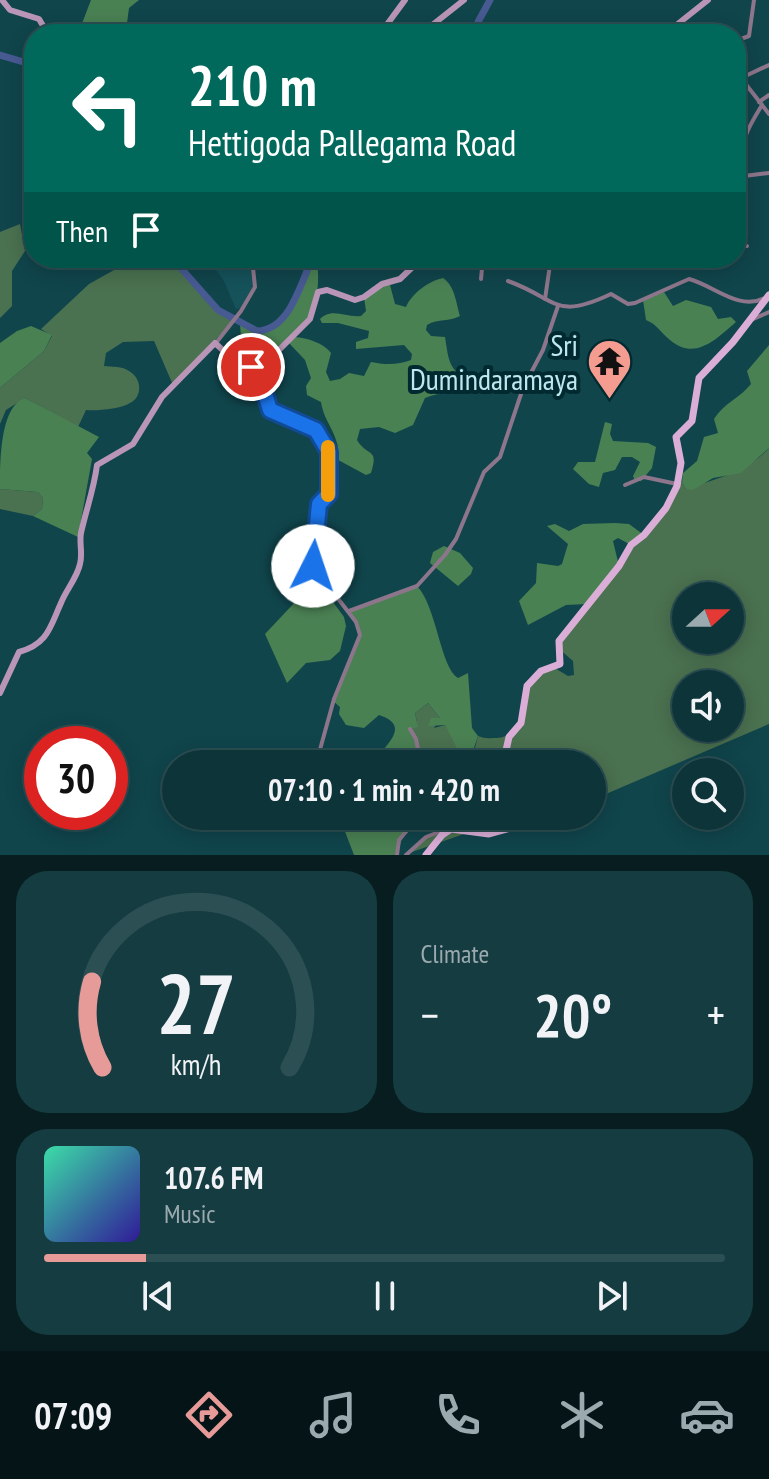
<!DOCTYPE html>
<meta charset="utf-8">
<style>
body{margin:0;font-family:"PT Sans Narrow",sans-serif;background:#153c41;color:#f1f3f6;height:100vh;display:flex;flex-direction:column;font-size:30px;white-space:nowrap}
*{box-sizing:border-box;margin:0}
p{font-size:26px;color:#9aaaae}
.icon{flex:none;width:44px;height:44px;fill:none;stroke:currentColor;stroke-width:2;stroke-linecap:round;stroke-linejoin:round}
.map{position:relative;height:855px;overflow:hidden}
.panel{display:flex;flex-direction:column;gap:16px;padding:16px;background:#071d1f;flex:1}
.panel>*{flex:none}
.banner{position:absolute;left:24px;top:24px;width:722px;height:244px;border-radius:32px;box-shadow:0 4px 20px #0003,0 0 0 2px #2c4f53;background:#00695c;color:#fff;overflow:hidden}
.needle{width:52px;rotate:69deg}
.controls{position:absolute;left:672px;top:582px;display:grid;gap:16px}
.controls a{display:grid;place-items:center;width:72px;height:72px;border-radius:50%;background:#0c3439;box-shadow:0 4px 20px #0003,0 0 0 2px #2c4f53;font-size:40px}
.speed{position:absolute;left:24px;top:726px;display:flex;gap:16px;font-size:40px;font-weight:700;text-align:center}
.speed>*{display:grid;place-content:center;width:104px;height:104px;border-radius:50%;background:#0c3439;box-shadow:0 4px 20px #0003,0 0 0 2px #2c4f53;line-height:1}
.speed .limit{border:12px solid #d22;background:#fff;color:#111}
.pin{position:absolute;display:grid;place-items:center;width:68px;height:68px;color:#fff;margin:-34px;border:4px solid #fff;border-radius:50%;box-shadow:0 2px 8px #0007}
.me{position:absolute;width:88px;margin:-44px;rotate:4deg;stroke-linejoin:round;filter:drop-shadow(0 0 6px #0008)}
.turn{display:flex;align-items:center;gap:28px;height:168px;padding:0 32px;font-size:36px}
.turn .icon{width:104px;height:104px;stroke-width:2.5}
.turn b{display:block;font-size:56px;line-height:68px}
.then{display:flex;align-items:center;height:76px;padding:0 32px;background:#0003;gap:16px;font-size:30px}
.big{font-size:60px;font-weight:800;line-height:1.1}
.panel .card{flex:1;display:flex;flex-direction:column;justify-content:center;gap:12px;min-width:0;padding:0 28px;border-radius:32px;background:#153c41}
.panel .dial{align-items:center;gap:0}
.dial svg{height:208px;overflow:visible;fill:none;stroke:#2c4f53;stroke-width:7;stroke-linecap:round;text-anchor:middle}
.dial text{fill:#f1f3f6;stroke:none}
.song{display:flex;align-items:center;gap:24px}
.cover{width:96px;height:96px;border-radius:12px;background:linear-gradient(135deg,hsl(160 70% 55%),hsl(250 70% 35%))}
.played{height:8px;border-radius:4px;background:linear-gradient(90deg,#e69b98 15%,#2c4f53 15%)}
.keys{display:flex;justify-content:space-around;direction:ltr}
.heat{display:flex;justify-content:space-between;align-items:center;font-size:44px;direction:ltr}
.panel .tiles{flex:1;display:grid;gap:16px;grid-template-columns:1fr 1fr}
.card:last-child{grid-column:span 2}
.trip{position:absolute;left:162px;top:750px;width:444px;height:80px;border-radius:40px;background:#0c3439;box-shadow:0 4px 20px #0003,0 0 0 2px #2c4f53;font-weight:800;line-height:80px;text-align:center}
.tab-bar{display:flex;height:128px;justify-content:space-around;align-items:center;background:#051517;color:#9aaaae}
.tab-bar .icon{width:56px;height:56px}
.tab-bar .selected{color:#e69b98}
.tab-bar b{font-size:36px;color:#f1f3f6}
.map>svg:first-child{display:block}
.built{fill:#15525a}
.green{fill:#4a7150;fill-rule:evenodd}
.forest{fill:#4a8153}
.lines{fill:none;stroke-linecap:round;stroke-linejoin:round}
.river{stroke:#475a92;stroke-width:7}
.street{stroke:#8d768b;stroke-width:4}
.secondary{stroke:#b996b7;stroke-width:6}
.primary{stroke:#dbaed8;stroke-width:7}
.route-casing{stroke:#114b97;stroke-width:20}
.route{stroke:#1a73e8;stroke-width:14}
.slow{stroke:#f59e0b;stroke-width:14}
.labels{text-anchor:middle;dominant-baseline:central;stroke-width:8;stroke-linejoin:round;paint-order:stroke}
.poi-label{font-size:30px;fill:#bde8ef;stroke:#002a30;text-anchor:end}
</style>
<div class="map">
<svg width="769" height="855" viewBox="0 0 769 855">
<rect width="100%" height="100%" fill="#10454c"/>
<!-- built -->
<polygon class="built" points="206,258 251,258 254,284 241,308 236,309 223,279"/>
<!-- green -->
<g class="green">
<polygon points="20,224 25,251 12,271 12,306 0,318 0,232"/>
<path d="M121,258H172L218,310L234,320L173,385L154,341L123,342L106,353L104,366C111,367 123,366 129,371C142,378 143,397 130,403C121,409 97,411 86,410L78,427L25,398L6,410L0,424V388L44,351L52,336L41,329L89,284L123,265Z"/>
<path d="M769,448V724L592,800V764H421L410,729L417,722L415,713L428,703L440,718L434,728L445,725L455,741L474,752L478,736C485,739 489,738 497,738C530,735 515,696 535,676C539,672 548,669 553,667L568,676L574,675L573,661L558,648L622,560L660,518L677,484L682,482L686,489C718,478 746,473 769,448ZM686,596H730V640H686ZM686,684H730V728H686Z"/>
<polygon points="0,489 38,492 43,498 42,509 33,516 0,509"/>
<polygon points="459,816 555,816 534,825 494,833 467,833 406,854 426,837 452,826"/>
</g>
<!-- forest -->
<g class="forest">
<polygon points="91,0 139,0 129,8 127,23 119,25 120,28 129,30 130,34 90,34 81,26"/>
<path d="M313,258L317,261C321,291 315,313 295,337C307,338 324,343 331,353L326,372L330,381L340,379L349,373L364,376L371,362C384,365 399,365 411,360L412,354L404,345L356,349V342L368,338L369,331L338,323H322L320,319C332,307 346,318 361,316L366,311L364,297L389,281L395,304L406,307C412,293 429,281 443,278C455,286 456,303 460,316C449,322 439,318 427,325L426,330L431,336L445,337C449,362 448,369 472,383L474,390C459,394 444,390 425,398L413,425L395,433L379,427L360,429L357,440C368,458 379,447 371,473L366,475L329,455L338,447C334,428 324,421 321,402L307,395L306,386L311,378L305,360L289,343L265,364L255,363L247,352L239,365L223,350L241,337L240,324L266,331L287,314Z"/>
<path d="M664,292L673,306L686,300L711,307L718,319L731,317L736,322C715,340 695,361 670,340C660,332 658,325 646,320L643,300Z"/>
<polygon points="31,326 52,335 44,351 0,388 0,343 17,331"/>
<path d="M769,345V448L741,473L713,478L693,490L686,489L682,482L683,473L697,461L704,437L718,433L714,419C724,403 740,398 751,384L747,371Z"/>
<path d="M25,398L99,437L87,453L92,459L78,537L33,516L42,509L43,498L38,492L0,489C0,461 0,406 25,398Z"/>
<polygon points="605,422 612,424 610,434 613,441 648,443 656,447 652,468 641,481 635,481 633,476 640,462 632,457 622,457 615,470 603,473 599,487 589,484 573,469 578,462 595,462"/>
<polygon points="615,523 629,524 644,535 631,545 618,538 613,541 619,566 587,604 566,605 528,625 519,601 536,583 537,563 558,566 562,564 568,544 547,526 555,524 569,531 583,524"/>
<polygon points="444,546 460,553 473,568 471,574 458,586 430,563 433,552"/>
<path d="M417,586C437,607 440,667 458,678L468,673L472,728L478,736L471,757L466,759L460,754L445,725L428,726L431,718H440L428,703L415,713L418,727L410,729L416,739L421,764H375C380,747 415,727 379,715L364,728L346,725L339,714L340,707L333,701L360,635L349,611Z"/>
<polygon points="315,587 322,587 344,617 346,626 340,651 330,660 306,663 287,683 265,634 297,600"/>
<polygon points="339,816 419,816 403,835 397,855 354,855"/>
</g>
<g class="lines">
<!-- river -->
<g class="river">
<polyline points="477,34 478,22 490,0"/>
<polyline points="0,55 27,63 34,72"/>
<path d="M172,258L218,310L257,331C291,330 300,282 313,258"/>
</g>
<!-- street -->
<g class="street">
<polyline points="740,57 738,40 749,36 754,0"/>
<polyline points="769,65 741,78 769,114"/>
<polyline points="736,90 746,85"/>
<polyline points="759,102 769,95"/>
<polyline points="744,176 769,173"/>
<path d="M736,206C750,193 740,155 746,135C750,124 756,115 762,105"/>
<polyline points="736,241 747,246"/>
<polyline points="481,279 483,258"/>
<path d="M508,281C558,299 554,321 611,294L628,304L635,303L689,279C715,286 738,311 765,298"/>
<polyline points="545,299 551,258"/>
<polyline points="751,320 769,312"/>
<polyline points="216,343 241,311 255,287 252,258"/>
<polyline points="251,367 254,378 262,384 270,410 316,430 329,452 329,494 319,504 313,566 356,622 360,635 334,699 316,764"/>
<polyline points="625,485 644,477 677,484"/>
<polyline points="349,611 417,586 445,555 456,539 484,472 500,457 523,388 543,350 558,306"/>
<polyline points="410,729 416,739 421,764"/>
<polyline points="397,855 399,840 419,816"/>
<polyline points="406,855 426,837 449,828"/>
</g>
<!-- secondary -->
<g class="secondary">
<polyline points="2,0 10,10 39,19 48,34"/>
<polyline points="380,34 405,0"/>
<polyline points="421,34 464,0"/>
<polyline points="670,34 679,23 708,0"/>
<path d="M0,693L19,652C48,644 50,627 61,603C66,590 77,578 80,564C83,554 79,543 81,533C86,510 94,489 97,465L133,444L162,397L215,343L239,365L265,364L310,319L318,292L327,290L355,300L364,297L382,284L400,279L422,258"/>
</g>
<!-- primary -->
<g class="primary">
<polyline points="503,764 509,737 521,723 527,686 541,671 560,664 559,641 619,566 631,545 644,535 666,508 677,486 681,463 676,437 692,421 699,378 733,342 769,295"/>
<polyline points="426,855 442,835 451,829 489,834 514,827 532,827 529,816"/>
</g>
</g>
<g class="lines">
<defs>
<polyline id="route" points="251,367 254,378 262,384 270,410 316,430 329,452 329,494 319,504 313,566"/>
</defs>
<!-- route casing -->
<use href="#route" class="route-casing"/>
<!-- route -->
<use href="#route" class="route"/>
<!-- slow -->
<polyline class="slow" points="328,447 328,495"/>
</g>
<!-- icons -->
<defs>
<symbol id="temple-pin" viewBox="-11 -11 22 30"><path d="M0 17L-7.5 6A9.5 9.5 0 1 1 7.5 6Z" fill="#f59c90" stroke="#002a30"/><path d="M0-6L5-2H3V0L6.5 2.5H4V6H1.5V3h-3V6H-4V2.5H-6.5L-3 0V-2H-5Z" fill="#111"/></symbol>
</defs>
<g fill-rule="evenodd">
<use href="#temple-pin" x="584" y="336" width="51" height="69"/>
</g>
<g class="labels">
<!-- poi labels -->
<g class="poi-label">
<text x="578" y="344">Sri<tspan x="578" dy="34">Dumindaramaya</tspan></text>
</g>
</g>
</svg>
<div class="controls">
<a><svg class="needle" viewBox="-14 -14 28 28"><path d="M0-13l5 13h-10z" fill="#e53935"/><path d="M0 13l5-13h-10z" fill="#9aaaae"/></svg></a>
<a><svg class="icon" aria-label="sound" viewBox="0 0 24 24"><path d="M4 9h4l5-4v14l-5-4H4zM17 9q2 3 0 6"/></svg></a>
<a><svg class="icon" aria-label="search" viewBox="0 0 24 24"><circle cx="10" cy="10" r="6"/><path d="M15 15l6 6"/></svg></a>
</div>
<div class="speed"><div class="limit">30</div></div>
<div class="pin" style="left:251px;top:367px;background:#d93025"><svg class="icon" aria-label="arrive" viewBox="0 0 24 24"><path d="M6 21V4h12l-3 4 3 4H6"/></svg></div>
<svg class="me" style="left:313px;top:566px" viewBox="-20 -20 40 40"><circle r="19" fill="#fff"/><path d="M0-13L10 11 0 6-10 11z" fill="#1a73e8"/></svg>
<div class="trip">07:10 · 1 min · 420 m</div>
<div class="banner">
<div class="turn"><svg class="icon" aria-label="left" viewBox="0 0 24 24"><path d="M17 20v-9H6M10 6l-5 5 5 5"/></svg><div><b>210 m</b>Hettigoda Pallegama Road</div></div>
<div class="then">Then<svg class="icon" aria-label="arrive" viewBox="0 0 24 24"><path d="M6 21V4h12l-3 4 3 4H6"/></svg></div>
</div>
</div>
<section class="panel">
<div class="tiles">
<div class="card dial"><svg viewBox="0 0 100 80">
<path d="M14 69A42 42 0 1 1 86 69"/>
<path d="M14 69A42 42 0 0 1 10 36" stroke="#e69b98"/>
<text x="50" y="56" font-size="32" font-weight="700">27</text>
<text x="50" y="72" font-size="11">km/h</text>
</svg></div>
<div class="card"><p>Climate</p>
<div class="heat"><a>−</a><b class="big">20°</b><a>+</a></div>
</div>
<div class="card">
<div class="song"><i class="cover"></i><div><b>107.6 FM</b><p>Music</p></div></div>
<div class="played"></div>
<div class="keys"><svg class="icon" aria-label="previous" viewBox="0 0 24 24"><path d="M18 5L8 12l10 7zM5 5v14"/></svg><svg class="icon" aria-label="pause" viewBox="0 0 24 24"><path d="M8 5v14M16 5v14"/></svg><svg class="icon" aria-label="next" viewBox="0 0 24 24"><path d="M6 5l10 7-10 7zM19 5v14"/></svg></div>
</div>
</div>
</section>
<nav class="tab-bar">
<b>07:09</b>
<svg class="icon selected" aria-label="directions" viewBox="0 0 24 24"><path d="M12 3l9 9-9 9-9-9zM9 14v-3h6M13 9l2 2-2 2"/></svg>
<svg class="icon" aria-label="music" viewBox="0 0 24 24"><path d="M9 18V5l10-2v13"/><circle cx="6" cy="18" r="3"/><circle cx="16" cy="16" r="3"/></svg>
<svg class="icon" aria-label="phone" viewBox="0 0 24 24"><path d="M5 4h4l2 5-3 2q2 4 5 5l2-3 5 2v4C11 20 4 13 5 4z"/></svg>
<svg class="icon" aria-label="climate" viewBox="0 0 24 24"><path d="M12 3v18M4 7l16 10M4 17L20 7"/></svg>
<svg class="icon" aria-label="car" viewBox="0 0 24 24"><path d="M5 17H2v-5l4-1 3-4h7l3 4 3 1v5h-3M9 17h6M6 11h13"/><circle cx="7" cy="17" r="2"/><circle cx="17" cy="17" r="2"/></svg>
</nav>
